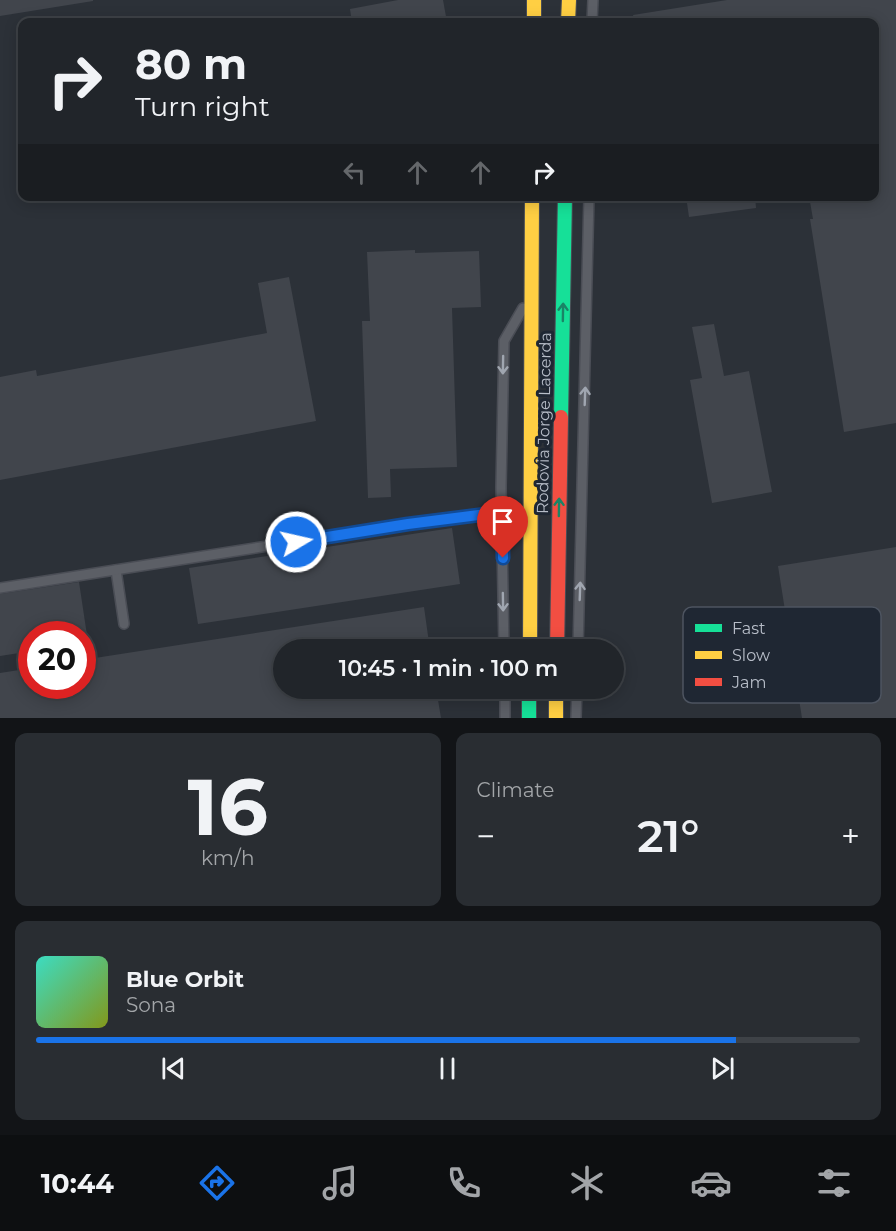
<!DOCTYPE html>
<meta charset="utf-8">
<style>
body{margin:0;font-family:Montserrat,sans-serif;background:#292d32;color:#f1f3f6;height:100vh;display:flex;flex-direction:column;font-size:22px;white-space:nowrap}
*{box-sizing:border-box;margin:0}
p{font-size:20px;color:#a2a5a8}
.icon{flex:none;width:33px;height:33px;fill:none;stroke:currentColor;stroke-width:2;stroke-linecap:round;stroke-linejoin:round}
.map{position:relative;height:718px;overflow:hidden}
.panel{display:flex;flex-direction:column;gap:15px;padding:15px;background:#121417;flex:1}
.panel>*{flex:none}
.guide{position:absolute;left:18px;top:18px;width:861px;height:183px;border-radius:12px;box-shadow:0 3px 15px #0003,0 0 0 2px #3e4247;background:#21252a;color:#f1f3f6;overflow:hidden}
.speed{position:absolute;left:18px;top:621px;display:flex;gap:12px;font-size:30px;font-weight:700;text-align:center}
.speed>*{display:grid;place-content:center;width:78px;height:78px;border-radius:50%;background:#21252a;box-shadow:0 3px 15px #0003,0 0 0 2px #3e4247;line-height:1}
.speed .limit{border:9px solid #d22;background:#fff;color:#111}
.pin{position:absolute;display:grid;place-items:center;width:51px;height:51px;color:#fff;margin:-62px -26px;border-radius:50% 50% 50% 0;rotate:-45deg;box-shadow:0 0 6px #0007}
.pin .icon{rotate:45deg}
.me{position:absolute;width:66px;margin:-33px;rotate:81deg;stroke-linejoin:round;filter:drop-shadow(0 0 4px #0008)}
.turn{display:flex;align-items:center;gap:21px;height:126px;padding:0 18px;font-size:27px}
.turn .icon{width:78px;height:78px;stroke-width:2.5}
.turn b{display:block;font-size:42px;line-height:51px}
.lanes{display:flex;align-items:center;height:57px;padding:0 18px;background:#0003;justify-content:center;gap:30px;direction:ltr}
.lanes .off{opacity:.35}
.big{font-size:45px;font-weight:600;line-height:1.1}
.panel .tile{flex:1;display:flex;flex-direction:column;justify-content:center;gap:9px;min-width:0;padding:0 21px;border-radius:12px;background:#292d32}
.panel .dial{align-items:center;gap:0}
.dial b{font-size:78px;line-height:1}
.song{display:flex;align-items:center;gap:18px}
.cover{width:72px;height:72px;border-radius:9px;background:linear-gradient(135deg,hsl(170 70% 55%),hsl(70 70% 35%))}
.played{height:6px;border-radius:3px;background:linear-gradient(90deg,#1a73e8 85%,#3e4247 85%)}
.keys{display:flex;justify-content:space-around;direction:ltr}
.heat{display:flex;justify-content:space-between;align-items:center;font-size:33px;direction:ltr}
.panel .tiles{flex:1;display:grid;gap:15px;grid-template-columns:1fr 1fr}
.tile:last-child{grid-column:span 2}
.trip{position:absolute;left:273px;top:639px;width:351px;height:60px;border-radius:30px;background:#21252a;box-shadow:0 3px 15px #0003,0 0 0 2px #3e4247;font-weight:600;line-height:60px;text-align:center}
.tabs{display:flex;height:96px;justify-content:space-around;align-items:center;background:#0d0f11;color:#a2a5a8}
.tabs .icon{width:42px;height:42px}
.tabs .selected{color:#1a73e8}
.tabs b{font-size:27px;color:#f1f3f6}
.map>svg:first-child{display:block}
.building{fill:#41454c}
.lines{fill:none;stroke-linecap:round;stroke-linejoin:round}
.lane-casing{stroke:#4a4d55;stroke-width:12}
.fast-casing{stroke:#4a4d55;stroke-width:16}
.slow-casing{stroke:#4a4d55;stroke-width:16}
.jam-casing{stroke:#4a4d55;stroke-width:16}
.lane{stroke:#5c5f66;stroke-width:9}
.fast{stroke:#16e098;stroke-width:14}
.slow{stroke:#ffcf43;stroke-width:14}
.jam{stroke:#f24e42;stroke-width:14}
.oneway{stroke:#1a8466}
.oneway2{stroke:#a0a6b0}
.route-casing{stroke:#114b97;stroke-width:15}
.route{stroke:#1a73e8;stroke-width:10}
.labels{text-anchor:middle;dominant-baseline:central;stroke-width:6;stroke-linejoin:round;paint-order:stroke}
.street-label{font-size:16px;fill:#b7bdc8;stroke:#1f2733}
.key{fill:#1f2733;stroke:#4d5460;stroke-width:1.5}
.key-label{font-size:16px;fill:#b7bdc8}
</style>
<div class="map">
<svg width="896" height="718" viewBox="0 0 896 718">
<rect width="100%" height="100%" fill="#2c3138"/>
<!-- building -->
<g class="building">
<polygon points="0,0 93,0 93,1 0,16"/>
<polygon points="398,0 443,0 447,22 352,22 350,9"/>
<polygon points="727,0 896,0 896,423 844,432 810,219 813,219 809,196 874,196 874,22 635,22 633,15"/>
<polygon points="686,196 755,196 756,208 689,217"/>
<polygon points="415,250 415,253 479,251 481,307 452,308 457,467 390,469 391,497 368,498 362,321 370,321 367,252"/>
<polygon points="289,277 316,421 0,480 0,377 36,370 37,376 267,333 258,283"/>
<polygon points="714,324 724,376 749,371 772,492 712,503 690,380 702,378 692,327"/>
<polygon points="452,528 460,584 198,624 189,568"/>
<polygon points="896,547 896,718 802,718 778,566"/>
<polygon points="79,582 88,642 82,643 82,634 32,634 32,651 0,656 0,594"/>
<polygon points="424,607 430,650 284,650 284,688 436,688 441,718 0,718 0,673 32,668 32,686 82,686 82,660"/>
</g>
<g class="lines">
<defs>
<g id="lane">
<polyline points="592,22 593,0"/>
<polyline points="116,570 124,624"/>
<polyline points="0,588 408,524 502,512"/>
<polyline points="504,650 501,487 504,341 523,308"/>
<polyline points="578,650 589,196"/>
<polyline points="505,688 505,718"/>
<polyline points="576,718 577,688"/>
</g>
<g id="fast">
<polyline points="561,417 565,196"/>
<polyline points="529,688 529,718"/>
</g>
<g id="slow">
<polyline points="534,0 534,22"/>
<polyline points="568,22 569,0"/>
<polyline points="530,650 532,196"/>
<polyline points="556,688 556,718"/>
</g>
<polyline id="jam" points="557,650 561,417"/>
</defs>
<!-- lane casing -->
<use href="#lane" class="lane-casing"/>
<!-- fast casing -->
<use href="#fast" class="fast-casing"/>
<!-- slow casing -->
<use href="#slow" class="slow-casing"/>
<!-- jam casing -->
<use href="#jam" class="jam-casing"/>
<!-- lane -->
<use href="#lane" class="lane"/>
<!-- fast -->
<use href="#fast" class="fast"/>
<!-- slow -->
<use href="#slow" class="slow"/>
<!-- jam -->
<use href="#jam" class="jam"/>
</g>
<!-- one-way arrows -->
<defs><path id="oneway-shaft" d="M-6 0H5M1.5-3L5.5 0L1.5 3" fill="none" stroke-width="1.6" stroke-linecap="round" stroke-linejoin="round" transform="scale(1.5)"/></defs>
<g class="oneway">
<use href="#oneway-shaft" transform="translate(563 312) rotate(-89)"/>
<use href="#oneway-shaft" transform="translate(559 507) rotate(-89)"/>
</g>
<g class="oneway2">
<use href="#oneway-shaft" transform="translate(503 365) rotate(91)"/>
<use href="#oneway-shaft" transform="translate(585 396) rotate(-88)"/>
<use href="#oneway-shaft" transform="translate(580 591) rotate(-88)"/>
<use href="#oneway-shaft" transform="translate(503 602) rotate(89)"/>
</g>
<g class="lines">
<defs>
<polyline id="route" points="296,542 408,524 502,512 503,558"/>
</defs>
<!-- route casing -->
<use href="#route" class="route-casing"/>
<!-- route -->
<use href="#route" class="route"/>
</g>
<g class="labels">
<!-- street labels -->
<g class="street-label">
<text transform="translate(544 423) rotate(-89)">Rodovia Jorge Lacerda</text>
</g>
</g>
<!-- legend -->
<rect x="683" y="607" width="198" height="96" rx="9" class="key"/>
<rect x="695" y="624" width="27" height="8" fill="#16e098"/>
<rect x="695" y="651" width="27" height="8" fill="#ffcf43"/>
<rect x="695" y="678" width="27" height="8" fill="#f24e42"/>
<g class="key-label">
<text x="732" y="634">Fast</text>
<text x="732" y="661">Slow</text>
<text x="732" y="688">Jam</text>
</g>
</svg>
<div class="speed"><div class="limit">20</div></div>
<div class="pin" style="left:503px;top:558px;background:#d93025"><svg class="icon" aria-label="arrive" viewBox="0 0 24 24"><path d="M6 21V4h12l-3 4 3 4H6"/></svg></div>
<svg class="me" style="left:296px;top:542px" viewBox="-20 -20 40 40"><circle r="17" fill="#1a73e8" stroke="#fff" stroke-width="3"/><path d="M0-11L8 9 0 5-8 9z" fill="#fff"/></svg>
<div class="trip">10:45 · 1 min · 100 m</div>
<div class="guide">
<div class="turn"><svg class="icon" aria-label="right" viewBox="0 0 24 24"><path d="M7 20v-9h11M14 6l5 5-5 5"/></svg><div><b>80 m</b>Turn right</div></div>
<div class="lanes"><svg class="icon off" aria-label="left" viewBox="0 0 24 24"><path d="M17 20v-9H6M10 6l-5 5 5 5"/></svg><svg class="icon off" aria-label="ahead" viewBox="0 0 24 24"><path d="M12 20V5M6 11l6-6 6 6"/></svg><svg class="icon off" aria-label="ahead" viewBox="0 0 24 24"><path d="M12 20V5M6 11l6-6 6 6"/></svg><svg class="icon" aria-label="right" viewBox="0 0 24 24"><path d="M7 20v-9h11M14 6l5 5-5 5"/></svg></div>
</div>
</div>
<section class="panel">
<div class="tiles">
<div class="tile dial"><b>16</b><p>km/h</p></div>
<div class="tile"><p>Climate</p>
<div class="heat"><a>−</a><b class="big">21°</b><a>+</a></div>
</div>
<div class="tile">
<div class="song"><i class="cover"></i><div><b>Blue Orbit</b><p>Sona</p></div></div>
<div class="played"></div>
<div class="keys"><svg class="icon" aria-label="previous" viewBox="0 0 24 24"><path d="M18 5L8 12l10 7zM5 5v14"/></svg><svg class="icon" aria-label="pause" viewBox="0 0 24 24"><path d="M8 5v14M16 5v14"/></svg><svg class="icon" aria-label="next" viewBox="0 0 24 24"><path d="M6 5l10 7-10 7zM19 5v14"/></svg></div>
</div>
</div>
</section>
<nav class="tabs">
<b>10:44</b>
<svg class="icon selected" aria-label="directions" viewBox="0 0 24 24"><path d="M12 3l9 9-9 9-9-9zM9 14v-3h6M13 9l2 2-2 2"/></svg>
<svg class="icon" aria-label="music" viewBox="0 0 24 24"><path d="M9 18V5l10-2v13"/><circle cx="6" cy="18" r="3"/><circle cx="16" cy="16" r="3"/></svg>
<svg class="icon" aria-label="phone" viewBox="0 0 24 24"><path d="M5 4h4l2 5-3 2q2 4 5 5l2-3 5 2v4C11 20 4 13 5 4z"/></svg>
<svg class="icon" aria-label="climate" viewBox="0 0 24 24"><path d="M12 3v18M4 7l16 10M4 17L20 7"/></svg>
<svg class="icon" aria-label="car" viewBox="0 0 24 24"><path d="M5 17H2v-5l4-1 3-4h7l3 4 3 1v5h-3M9 17h6M6 11h13"/><circle cx="7" cy="17" r="2"/><circle cx="17" cy="17" r="2"/></svg>
<svg class="icon" aria-label="filters" viewBox="0 0 24 24"><path d="M4 7h16M4 17h16"/><circle cx="9" cy="7" r="2"/><circle cx="15" cy="17" r="2"/></svg>
</nav>
